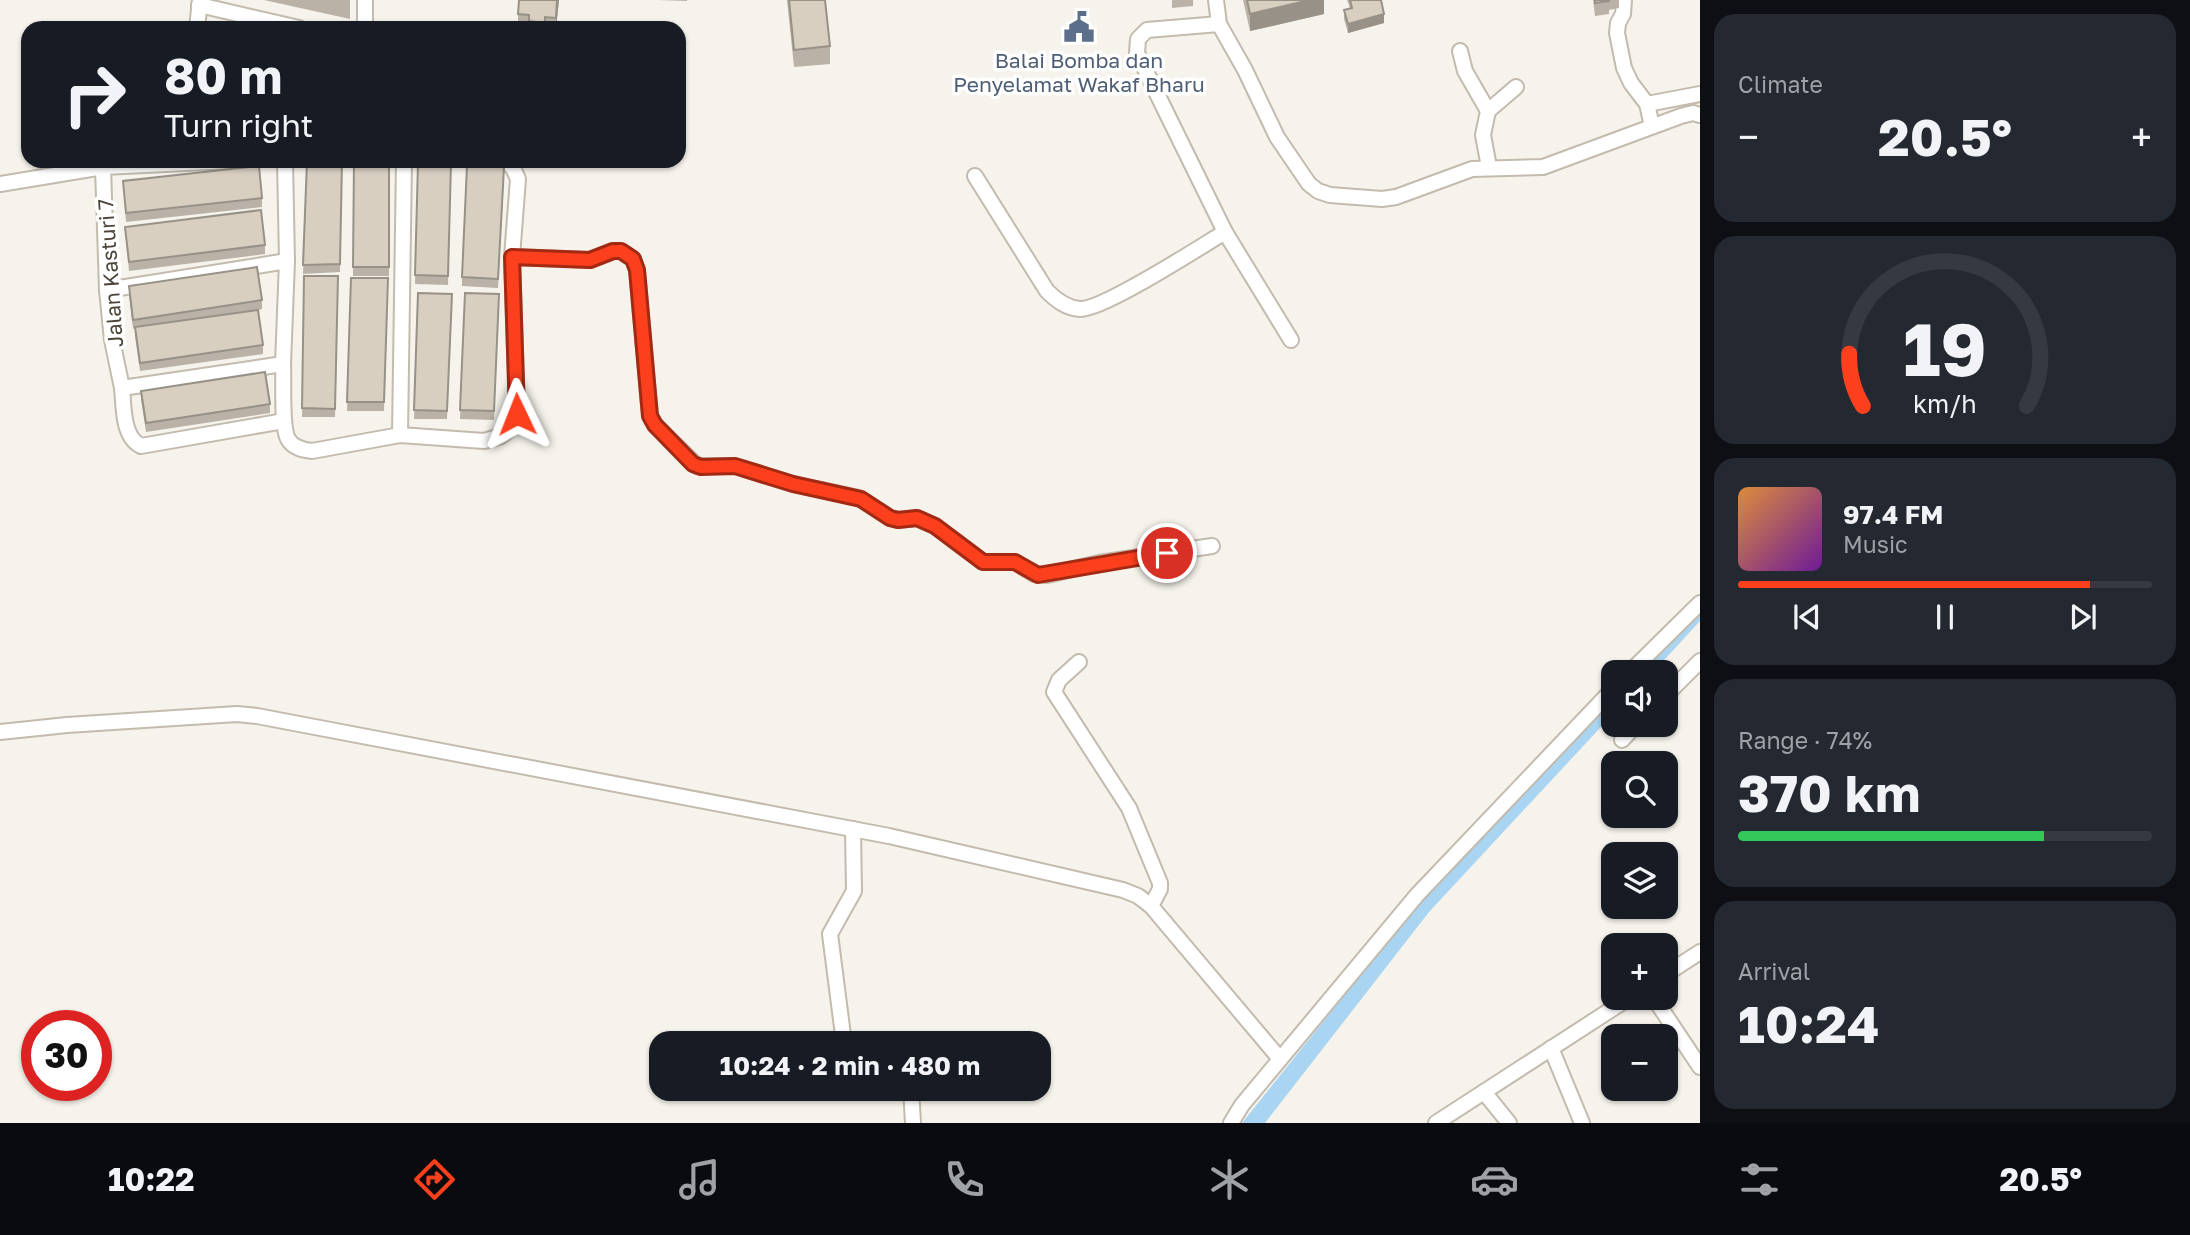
<!DOCTYPE html>
<meta charset="utf-8">
<style>
body{margin:0;font-family:"Golos Text",sans-serif;background:#242831;color:#f1f3f6;height:100vh;display:flex;flex-direction:column;font-size:26px;white-space:nowrap}
*{box-sizing:border-box;margin:0}
p{font-size:23px;color:#9ea1a6}
.icon{flex:none;width:38px;height:38px;fill:none;stroke:currentColor;stroke-width:2;stroke-linecap:round;stroke-linejoin:round}
.map{position:relative;flex:1;overflow:hidden}
.sheet{display:flex;flex-direction:column;gap:14px;padding:14px;background:#0d0f14;width:490px}
.sheet>*{flex:none}
.guide{position:absolute;left:21px;top:21px;width:665px;height:147px;border-radius:21px;box-shadow:0 2px 5px #0004;background:#171b24;color:#f1f3f6;overflow:hidden}
.fabs{position:absolute;left:1601px;top:660px;display:grid;gap:14px}
.fabs a{display:grid;place-items:center;width:77px;height:77px;border-radius:14px;background:#171b24;box-shadow:0 2px 5px #0004;font-size:35px}
.speed{position:absolute;left:21px;top:1010px;display:flex;gap:14px;font-size:35px;font-weight:700;text-align:center}
.speed>*{display:grid;place-content:center;width:91px;height:91px;border-radius:50%;background:#171b24;box-shadow:0 2px 5px #0004;line-height:1}
.speed .limit{border:10px solid #d22;background:#fff;color:#111}
.pin{position:absolute;display:grid;place-items:center;width:60px;height:60px;color:#fff;margin:-30px;border:4px solid #fff;border-radius:50%;box-shadow:0 2px 7px #0007}
.me{position:absolute;width:77px;margin:-38px;rotate:358deg;stroke-linejoin:round;filter:drop-shadow(0 0 5px #0008)}
.turn{display:flex;align-items:center;gap:24px;height:147px;padding:0 28px;font-size:32px}
.turn .icon{width:91px;height:91px;stroke-width:2.5}
.turn b{display:block;font-size:49px;line-height:60px}
.big{font-size:52px;font-weight:700;line-height:1.1}
.sheet .tile{flex:1;display:flex;flex-direction:column;justify-content:center;gap:10px;min-width:0;padding:0 24px;border-radius:21px;background:#242831}
.sheet .dial{align-items:center;gap:0}
.dial svg{height:182px;overflow:visible;fill:none;stroke:#363941;stroke-width:7;stroke-linecap:round;text-anchor:middle}
.dial text{fill:#f1f3f6;stroke:none}
.song{display:flex;align-items:center;gap:21px}
.cover{width:84px;height:84px;border-radius:10px;background:linear-gradient(135deg,hsl(30 70% 55%),hsl(280 70% 35%))}
.played{height:7px;border-radius:4px;background:linear-gradient(90deg,#fc3f1d 85%,#363941 85%)}
.keys{display:flex;justify-content:space-around;direction:ltr}
.heat{display:flex;justify-content:space-between;align-items:center;font-size:38px;direction:ltr}
.charge{height:10px;border-radius:5px;background:linear-gradient(90deg,#34c759 74%,#363941 0)}
.trip{position:absolute;left:649px;top:1031px;width:402px;height:70px;border-radius:21px;background:#171b24;box-shadow:0 2px 5px #0004;font-weight:700;line-height:70px;text-align:center}
.tabs{display:flex;height:112px;justify-content:space-around;align-items:center;background:#090b0e;color:#9ea1a6}
.tabs .icon{width:49px;height:49px}
.tabs .current{color:#fc3f1d}
.tabs b{font-size:32px;color:#f1f3f6}
main{display:flex;flex:1;min-height:0}
.map>svg:first-child{display:block}
.water{fill:#a9d4f2}
.lines{fill:none;stroke-linecap:round;stroke-linejoin:round}
.minor-casing{stroke:#c2bbae;stroke-width:18}
.minor{stroke:#fff;stroke-width:14}
.wall{fill:#bab2a6}
.shaded-wall{fill:#979187}
.building{fill:#d8cfc1;stroke:#979187;stroke-width:2}
.route-casing{stroke:#a42913;stroke-width:18}
.route{stroke:#fc3f1d;stroke-width:12}
.labels{text-anchor:middle;dominant-baseline:central;stroke-width:7;stroke-linejoin:round;paint-order:stroke}
.service-label{font-size:21px;fill:#4e5e75;stroke:#fff}
.street-label{font-size:21px;fill:#4b4439;stroke:#fff}
</style>
<main>
<div class="map">
<svg width="1700" height="1123" viewBox="0 0 1700 1123">
<rect width="100%" height="100%" fill="#f6f3ec"/>
<!-- water -->
<g class="water">
<polygon points="1700,608 1700,621 1653,672 1638,672"/>
<polygon points="1613,698 1613,714 1429,912 1265,1123 1242,1123 1424,896"/>
</g>
<g class="lines">
<defs>
<g id="minor">
<polyline points="365,0 365,28"/>
<polyline points="1216,0 1219,24 1245,70 1277,137 1309,184 1318,191 1330,195 1382,199 1396,197 1472,169 1543,167 1681,116 1693,113 1700,115"/>
<polyline points="1624,0 1623,14 1618,23 1617,33 1624,68 1631,83 1647,104 1652,126"/>
<polyline points="199,5 299,28"/>
<polyline points="1219,24 1147,30 1138,39 1137,53 1225,232 1291,340"/>
<polyline points="197,28 200,0"/>
<polyline points="1460,51 1465,71 1488,111 1483,135 1489,167"/>
<polyline points="1647,104 1700,94"/>
<polyline points="1488,111 1516,87"/>
<polyline points="229,161 103,167 107,290 112,340 122,388 283,364 287,261 285,161"/>
<path d="M975,176L1047,291C1056,300 1066,308 1080,309C1103,310 1200,247 1225,232"/>
<polyline points="0,184 103,167"/>
<polyline points="512,257 590,260 613,251 621,251 633,259 637,270 650,416 655,425 697,466 735,466 793,484 859,498 890,518 898,520 917,518 935,526 983,562 1015,562 1034,574 1047,575 1099,563 1212,546"/>
<polyline points="107,290 287,261"/>
<path d="M283,364C284,379 281,427 288,439C293,448 303,450 312,451L400,435L484,441L501,436L511,428L517,414L512,257L518,179L513,168L506,161"/>
<path d="M122,388C124,406 122,437 141,446L284,421"/>
<polyline points="400,435 404,161"/>
<polyline points="1079,662 1059,680 1054,692 1129,808 1160,883 1160,889 1151,906"/>
<polyline points="1630,672 1700,603"/>
<polyline points="1666,695 1700,661"/>
<polyline points="0,732 67,725 237,714 257,716 889,836 1123,890 1138,896 1151,906 1280,1059"/>
<polyline points="1622,740 1637,724"/>
<polyline points="1666,974 1700,952"/>
<polyline points="1654,998 1700,1067"/>
<polyline points="844,1043 830,934 854,891 853,829"/>
<polyline points="1551,1048 1582,1123"/>
<polyline points="911,1088 913,1123"/>
<polyline points="1484,1092 1509,1123"/>
<polyline points="1231,1123 1242,1105 1417,895 1614,688"/>
<polyline points="1436,1123 1629,998"/>
</g>
</defs>
<!-- minor casing -->
<use href="#minor" class="minor-casing"/>
<!-- minor -->
<use href="#minor" class="minor"/>
</g>
<!-- wall -->
<g class="wall">
<polygon points="264,0 350,0 350,19"/>
<polygon points="559,0 556,28 518,28 518,14"/>
<polygon points="657,0 687,0 687,1"/>
<polygon points="787,0 825,0 830,46 830,64 794,67"/>
<polygon points="1172,0 1193,0 1193,6 1172,8"/>
<polygon points="1243,0 1324,0 1324,14 1250,31"/>
<polygon points="1347,0 1381,0 1384,23 1348,33 1344,19 1344,10 1350,8"/>
<polygon points="1593,0 1619,0 1619,8 1609,10 1609,14 1595,16"/>
<polygon points="307,161 342,161 340,272 303,274"/>
<polygon points="354,161 389,161 389,276 353,276"/>
<polygon points="418,163 451,163 448,285 415,284"/>
<polygon points="504,176 498,288 462,286 462,277"/>
<polygon points="123,181 262,198 262,207 126,222"/>
<polygon points="125,227 265,245 265,254 129,271"/>
<polygon points="304,276 338,276 335,417 302,417"/>
<polygon points="351,278 388,278 384,411 347,411"/>
<polygon points="129,286 262,300 262,309 258,310 263,345 263,354 140,371 135,336 135,328 133,329 129,295"/>
<polygon points="418,293 452,294 447,419 414,419"/>
<polygon points="465,293 499,294 494,420 460,419"/>
<polygon points="141,391 270,404 270,413 146,432 141,399"/>
</g>
<!-- shaded-wall -->
<g class="shaded-wall">
<polygon points="557,0 559,0 556,28 556,18"/>
<polygon points="1310,0 1324,0 1324,14 1250,31 1250,14"/>
<polygon points="1384,14 1384,23 1348,33 1348,24"/>
</g>
<!-- building -->
<g class="building">
<polygon points="519,0 557,0 556,18 545,17 545,23 529,21 529,15 518,14"/>
<polygon points="789,0 825,0 830,46 794,50"/>
<polygon points="1247,0 1310,0 1250,14"/>
<polygon points="1350,0 1381,0 1384,14 1348,24 1344,10 1352,8"/>
<polygon points="1595,0 1609,0 1609,1 1595,3"/>
<polygon points="307,161 342,161 340,264 303,265"/>
<polygon points="354,161 389,161 389,267 353,267"/>
<polygon points="418,163 451,163 448,276 415,275"/>
<polygon points="467,165 504,167 498,279 462,277"/>
<polygon points="259,166 262,198 126,213 123,181"/>
<polygon points="261,210 265,245 129,262 125,227"/>
<polygon points="257,267 262,300 133,320 129,286"/>
<polygon points="304,276 338,276 335,409 302,408"/>
<polygon points="351,278 388,278 384,402 347,402"/>
<polygon points="418,293 452,294 447,411 414,410"/>
<polygon points="465,293 499,294 494,411 460,410"/>
<polygon points="258,310 263,345 140,363 135,327"/>
<polygon points="265,372 270,404 146,423 141,391"/>
</g>
<g class="lines">
<defs>
<polyline id="route" points="517,414 512,257 590,260 613,251 621,251 633,259 637,270 650,416 655,425 693,464 701,467 735,466 793,484 861,499 890,518 898,520 917,518 935,526 983,562 1015,562 1038,575 1167,553"/>
</defs>
<!-- route casing -->
<use href="#route" class="route-casing"/>
<!-- route -->
<use href="#route" class="route"/>
</g>
<!-- icons -->
<defs>
<symbol id="civic-bare" viewBox="-9 -9 18 18"><path d="M-.6-6.5H3V-4.5H.6V-3L4-1V1h2V6H-6V1h2V-1L-.6-3ZM-1.2 2.5V6h2.4V2.5Z" fill="#5c6f8a" stroke="#fff" stroke-width="2.5" paint-order="stroke"/></symbol>
</defs>
<g fill-rule="evenodd">
<use href="#civic-bare" x="1057" y="5" width="44" height="44"/>
</g>
<g class="labels">
<!-- service labels -->
<g class="service-label">
<text x="1079" y="60">Balai Bomba dan<tspan x="1079" dy="24">Penyelamat Wakaf Bharu</tspan></text>
</g>
<!-- street labels -->
<g class="street-label">
<text transform="translate(110 273) rotate(-94)">Jalan Kasturi 7</text>
</g>
</g>
</svg>
<div class="fabs">
<a><svg class="icon" aria-label="sound" viewBox="0 0 24 24"><path d="M4 9h4l5-4v14l-5-4H4zM17 9q2 3 0 6"/></svg></a>
<a><svg class="icon" aria-label="search" viewBox="0 0 24 24"><circle cx="10" cy="10" r="6"/><path d="M15 15l6 6"/></svg></a>
<a><svg class="icon" aria-label="layers" viewBox="0 0 24 24"><path d="M12 4l9 5-9 5-9-5zM3 14l9 5 9-5"/></svg></a>
<a>+</a>
<a>−</a>
</div>
<div class="speed"><div class="limit">30</div></div>
<div class="pin" style="left:1167px;top:553px;background:#d93025"><svg class="icon" aria-label="arrive" viewBox="0 0 24 24"><path d="M6 21V4h12l-3 4 3 4H6"/></svg></div>
<svg class="me" style="left:517px;top:414px" viewBox="-20 -20 40 40"><path d="M0-17L14 15 0 8-14 15z" fill="#fc3f1d" stroke="#fff" stroke-width="4"/></svg>
<div class="trip">10:24 · 2 min · 480 m</div>
<div class="guide">
<div class="turn"><svg class="icon" aria-label="right" viewBox="0 0 24 24"><path d="M7 20v-9h11M14 6l5 5-5 5"/></svg><div><b>80 m</b>Turn right</div></div>
</div>
</div>
<section class="sheet">
<div class="tile"><p>Climate</p>
<div class="heat"><a>−</a><b class="big">20.5°</b><a>+</a></div>
</div>
<div class="tile dial"><svg viewBox="0 0 100 80">
<path d="M14 69A42 42 0 1 1 86 69"/>
<path d="M14 69A42 42 0 0 1 8 46" stroke="#fc3f1d"/>
<text x="50" y="56" font-size="32" font-weight="700">19</text>
<text x="50" y="72" font-size="11">km/h</text>
</svg></div>
<div class="tile">
<div class="song"><i class="cover"></i><div><b>97.4 FM</b><p>Music</p></div></div>
<div class="played"></div>
<div class="keys"><svg class="icon" aria-label="previous" viewBox="0 0 24 24"><path d="M18 5L8 12l10 7zM5 5v14"/></svg><svg class="icon" aria-label="pause" viewBox="0 0 24 24"><path d="M8 5v14M16 5v14"/></svg><svg class="icon" aria-label="next" viewBox="0 0 24 24"><path d="M6 5l10 7-10 7zM19 5v14"/></svg></div>
</div>
<div class="tile"><p>Range · 74%</p><b class="big">370 km</b><div class="charge"></div></div>
<div class="tile"><p>Arrival</p><b class="big">10:24</b></div>
</section>
</main>
<nav class="tabs">
<b>10:22</b>
<svg class="icon current" aria-label="directions" viewBox="0 0 24 24"><path d="M12 3l9 9-9 9-9-9zM9 14v-3h6M13 9l2 2-2 2"/></svg>
<svg class="icon" aria-label="music" viewBox="0 0 24 24"><path d="M9 18V5l10-2v13"/><circle cx="6" cy="18" r="3"/><circle cx="16" cy="16" r="3"/></svg>
<svg class="icon" aria-label="phone" viewBox="0 0 24 24"><path d="M5 4h4l2 5-3 2q2 4 5 5l2-3 5 2v4C11 20 4 13 5 4z"/></svg>
<svg class="icon" aria-label="climate" viewBox="0 0 24 24"><path d="M12 3v18M4 7l16 10M4 17L20 7"/></svg>
<svg class="icon" aria-label="car" viewBox="0 0 24 24"><path d="M5 17H2v-5l4-1 3-4h7l3 4 3 1v5h-3M9 17h6M6 11h13"/><circle cx="7" cy="17" r="2"/><circle cx="17" cy="17" r="2"/></svg>
<svg class="icon" aria-label="filters" viewBox="0 0 24 24"><path d="M4 7h16M4 17h16"/><circle cx="9" cy="7" r="2"/><circle cx="15" cy="17" r="2"/></svg>
<b>20.5°</b>
</nav>
